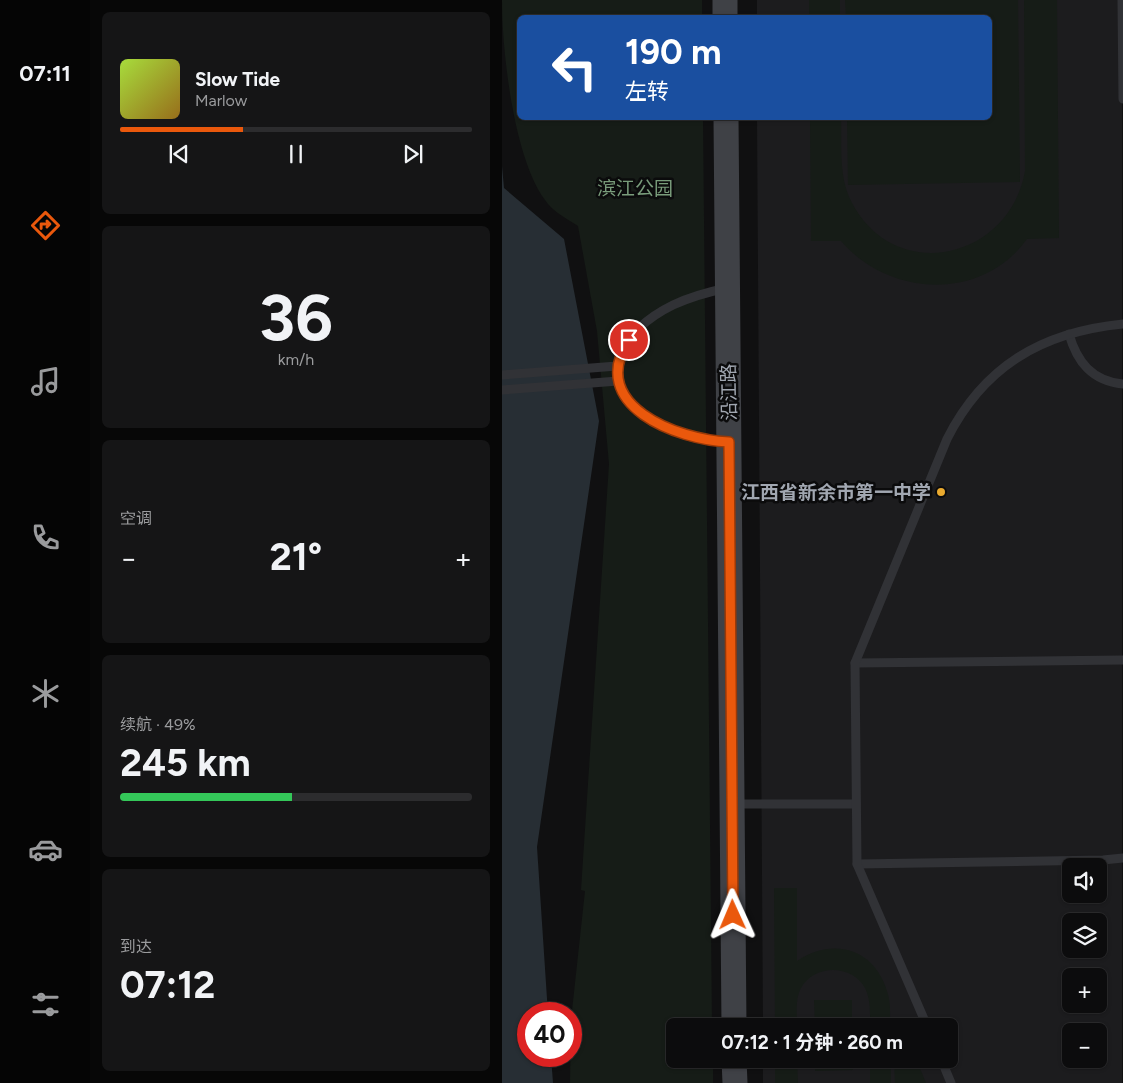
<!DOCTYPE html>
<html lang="zh">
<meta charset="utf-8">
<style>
body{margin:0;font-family:Figtree,"Noto Sans SC",sans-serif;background:#151516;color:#f1f3f6;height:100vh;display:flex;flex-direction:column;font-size:19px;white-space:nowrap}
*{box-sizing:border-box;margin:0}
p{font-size:16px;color:#9a9b9d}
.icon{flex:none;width:28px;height:28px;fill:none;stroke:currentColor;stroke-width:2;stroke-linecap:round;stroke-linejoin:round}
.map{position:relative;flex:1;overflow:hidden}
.drawer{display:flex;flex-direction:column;gap:12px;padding:12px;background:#070707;width:412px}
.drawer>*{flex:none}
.guide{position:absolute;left:15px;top:15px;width:475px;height:105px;border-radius:8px;box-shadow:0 1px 4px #0004,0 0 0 1px #2c2c2e;background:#1a4fa0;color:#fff;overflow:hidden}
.controls{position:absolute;left:560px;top:858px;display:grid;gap:10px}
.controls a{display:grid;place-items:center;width:45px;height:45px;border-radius:8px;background:#0c0c0d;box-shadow:0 1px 4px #0004,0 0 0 1px #2c2c2e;font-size:25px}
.speed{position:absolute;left:15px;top:1002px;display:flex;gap:10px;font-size:25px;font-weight:700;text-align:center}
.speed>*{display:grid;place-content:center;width:65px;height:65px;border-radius:50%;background:#0c0c0d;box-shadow:0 1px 4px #0004,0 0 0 1px #2c2c2e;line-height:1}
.speed .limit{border:8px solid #d22;background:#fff;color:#111}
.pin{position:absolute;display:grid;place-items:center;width:42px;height:42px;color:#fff;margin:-21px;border:2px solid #fff;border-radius:50%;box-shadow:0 1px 5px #0007}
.me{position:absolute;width:55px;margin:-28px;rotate:359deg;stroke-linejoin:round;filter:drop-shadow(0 0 4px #0008)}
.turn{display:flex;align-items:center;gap:18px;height:105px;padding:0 25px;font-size:22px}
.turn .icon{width:65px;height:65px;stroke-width:2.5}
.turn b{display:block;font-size:35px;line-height:42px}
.big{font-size:38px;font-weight:700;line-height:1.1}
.drawer .tile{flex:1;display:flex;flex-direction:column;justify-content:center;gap:8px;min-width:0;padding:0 18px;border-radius:8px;background:#151516}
.drawer .dial{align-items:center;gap:0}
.dial b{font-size:65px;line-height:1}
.song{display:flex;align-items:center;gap:15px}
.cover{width:60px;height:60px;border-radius:8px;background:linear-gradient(135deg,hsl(80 70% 55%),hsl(40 70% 35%))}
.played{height:5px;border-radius:2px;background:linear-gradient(90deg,#ea580c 35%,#2c2c2e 35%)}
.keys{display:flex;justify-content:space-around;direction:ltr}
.heat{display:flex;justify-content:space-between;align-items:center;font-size:28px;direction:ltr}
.charge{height:8px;border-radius:4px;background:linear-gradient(90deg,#34c759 49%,#2c2c2e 0)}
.trip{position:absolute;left:164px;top:1018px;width:292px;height:50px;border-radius:8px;background:#0c0c0d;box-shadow:0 1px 4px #0004,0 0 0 1px #2c2c2e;font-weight:700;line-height:50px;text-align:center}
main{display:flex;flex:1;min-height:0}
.tabs{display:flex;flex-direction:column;width:90px;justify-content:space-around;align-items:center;background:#050505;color:#9a9b9d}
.tabs .icon{width:35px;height:35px}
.tabs .on{color:#ea580c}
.tabs b{font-size:22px;color:#f1f3f6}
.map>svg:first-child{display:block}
.built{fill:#1c1c1e;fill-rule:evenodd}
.green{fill:#161c17}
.water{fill:#272e34}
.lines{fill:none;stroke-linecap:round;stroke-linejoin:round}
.lane{stroke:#313236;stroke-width:9}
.secondary{stroke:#3f4146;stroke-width:25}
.route-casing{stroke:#983908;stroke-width:12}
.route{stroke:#ea580c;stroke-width:9}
.poi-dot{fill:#eaaa2f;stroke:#0b0b0c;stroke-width:2}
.labels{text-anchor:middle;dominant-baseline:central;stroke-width:5;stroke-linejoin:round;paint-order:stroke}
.park-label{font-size:19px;fill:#799c7b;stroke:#0b0b0c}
.street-label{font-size:19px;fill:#a1a7b1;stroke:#0b0b0c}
.poi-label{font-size:19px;font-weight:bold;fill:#a1a7b1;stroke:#0b0b0c;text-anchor:end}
</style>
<main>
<nav class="tabs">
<b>07:11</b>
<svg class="icon on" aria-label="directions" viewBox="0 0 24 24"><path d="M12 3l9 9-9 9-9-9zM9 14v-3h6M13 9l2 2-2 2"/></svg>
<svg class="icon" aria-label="music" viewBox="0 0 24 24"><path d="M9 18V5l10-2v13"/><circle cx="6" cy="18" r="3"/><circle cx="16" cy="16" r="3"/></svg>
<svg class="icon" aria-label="phone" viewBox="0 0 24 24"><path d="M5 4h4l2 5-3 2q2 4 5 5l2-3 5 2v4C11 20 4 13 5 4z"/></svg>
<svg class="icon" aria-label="climate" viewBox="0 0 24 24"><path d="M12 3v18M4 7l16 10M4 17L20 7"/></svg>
<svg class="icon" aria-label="car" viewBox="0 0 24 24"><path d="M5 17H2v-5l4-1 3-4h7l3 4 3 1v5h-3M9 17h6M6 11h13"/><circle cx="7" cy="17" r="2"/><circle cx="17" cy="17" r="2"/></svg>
<svg class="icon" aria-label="filters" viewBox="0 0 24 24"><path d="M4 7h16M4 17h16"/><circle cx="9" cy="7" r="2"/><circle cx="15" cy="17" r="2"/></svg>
</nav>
<section class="drawer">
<div class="tile">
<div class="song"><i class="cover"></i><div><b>Slow Tide</b><p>Marlow</p></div></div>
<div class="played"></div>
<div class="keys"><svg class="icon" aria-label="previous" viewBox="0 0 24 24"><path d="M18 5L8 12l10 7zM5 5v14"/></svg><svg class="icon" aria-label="pause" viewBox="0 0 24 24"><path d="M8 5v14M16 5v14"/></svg><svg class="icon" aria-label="next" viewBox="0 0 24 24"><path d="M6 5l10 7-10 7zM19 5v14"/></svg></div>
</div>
<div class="tile dial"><b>36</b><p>km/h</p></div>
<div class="tile"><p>空调</p>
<div class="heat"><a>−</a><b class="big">21°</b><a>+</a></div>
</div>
<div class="tile"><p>续航 · 49%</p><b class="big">245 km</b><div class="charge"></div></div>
<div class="tile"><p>到达</p><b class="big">07:12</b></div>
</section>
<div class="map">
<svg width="621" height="1083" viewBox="0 0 621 1083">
<rect width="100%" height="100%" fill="#101011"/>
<!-- built -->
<path class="built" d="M255,0H620V1083H261V1059H448V1026H261L255,118H488V18L255,17ZM569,866H596V894H569ZM569,921H596V949H569ZM569,976H596V1004H569ZM569,1031H596V1059H569Z"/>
<!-- green -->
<g class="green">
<path d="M0,0H200V17L18,18V118H201L210,1026H172V1059H211V1083H68L69,1020L83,891L79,890L107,464L95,331L76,226C65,219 50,211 43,200C12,158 0,53 0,0Z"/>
<rect x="307" y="0" width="31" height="17"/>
<polygon points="343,0 516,0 518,182 346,185 345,118 488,118 488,18 344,17"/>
<path d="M522,0H555L557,238L525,239C480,302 387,297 339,241H309L308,118H339C340,146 336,177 350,203C394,286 508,259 523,171Z"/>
<path d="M272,888H295V961C331,937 372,948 385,991C389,1002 388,1015 388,1026H368C368,1014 369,1000 363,988C350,964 312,964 299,988C293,999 295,1014 295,1026H273Z"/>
<polygon points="312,1000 350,1000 350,1026 313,1026"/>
<polygon points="273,1059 295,1059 296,1083 273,1083"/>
<polygon points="313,1059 351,1059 351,1070 313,1071"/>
<rect x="368" y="1059" width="21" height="24"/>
<polygon points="392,1059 414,1059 424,1083 393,1083"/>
</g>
<!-- water -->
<polygon class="water" points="0,166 2,188 62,239 97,421 35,847 46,1014 26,1014 26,1056 49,1056 51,1083 0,1083"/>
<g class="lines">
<!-- lane -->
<g class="lane">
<polyline points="620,0 621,99"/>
<path d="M567,334C575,362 590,381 621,384"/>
<polyline points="0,375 115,366"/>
<polyline points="0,390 116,381"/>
<path d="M224,442C196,441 170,434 146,417C89,378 120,330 171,305C188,297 206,292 225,288"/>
<polyline points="353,663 621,660"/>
<polyline points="232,804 354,804"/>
<polyline points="355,864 601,860 621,858"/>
<path d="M425,1026L355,864L353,663L445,439C482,366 540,332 621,324"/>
<polyline points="439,1059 449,1083"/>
</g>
<!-- secondary -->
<g class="secondary">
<polyline points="223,0 223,18"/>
<polyline points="224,118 232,1026"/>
<polyline points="232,1059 233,1083"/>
</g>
</g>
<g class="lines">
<defs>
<path id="route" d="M127,340C84,405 175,440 227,442L231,915"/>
</defs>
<!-- route casing -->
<use href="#route" class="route-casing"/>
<!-- route -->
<use href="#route" class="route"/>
</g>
<!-- markers -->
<circle class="poi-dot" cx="439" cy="492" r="5"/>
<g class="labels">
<!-- park labels -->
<g class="park-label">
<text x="133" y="188">滨江公园</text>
</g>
<!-- street labels -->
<g class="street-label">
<text transform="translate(227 392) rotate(-91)">沿江路</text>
</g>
<!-- poi labels -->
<g class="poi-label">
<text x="429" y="492">江西省新余市第一中学</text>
</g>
</g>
</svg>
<div class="controls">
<a><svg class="icon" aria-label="sound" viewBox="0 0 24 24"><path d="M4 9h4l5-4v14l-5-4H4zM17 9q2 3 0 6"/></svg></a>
<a><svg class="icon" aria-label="layers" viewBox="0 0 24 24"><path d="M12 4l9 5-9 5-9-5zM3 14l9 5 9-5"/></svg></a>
<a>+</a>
<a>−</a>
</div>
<div class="speed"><div class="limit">40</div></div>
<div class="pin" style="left:127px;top:340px;background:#d93025"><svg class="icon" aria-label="arrive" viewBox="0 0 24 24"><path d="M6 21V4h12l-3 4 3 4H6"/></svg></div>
<svg class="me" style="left:231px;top:915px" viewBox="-20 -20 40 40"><path d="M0-17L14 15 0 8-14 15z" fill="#ea580c" stroke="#fff" stroke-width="4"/></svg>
<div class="trip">07:12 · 1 分钟 · 260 m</div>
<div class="guide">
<div class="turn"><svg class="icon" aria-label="left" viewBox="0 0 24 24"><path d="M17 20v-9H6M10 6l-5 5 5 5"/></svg><div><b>190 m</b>左转</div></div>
</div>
</div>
</main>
